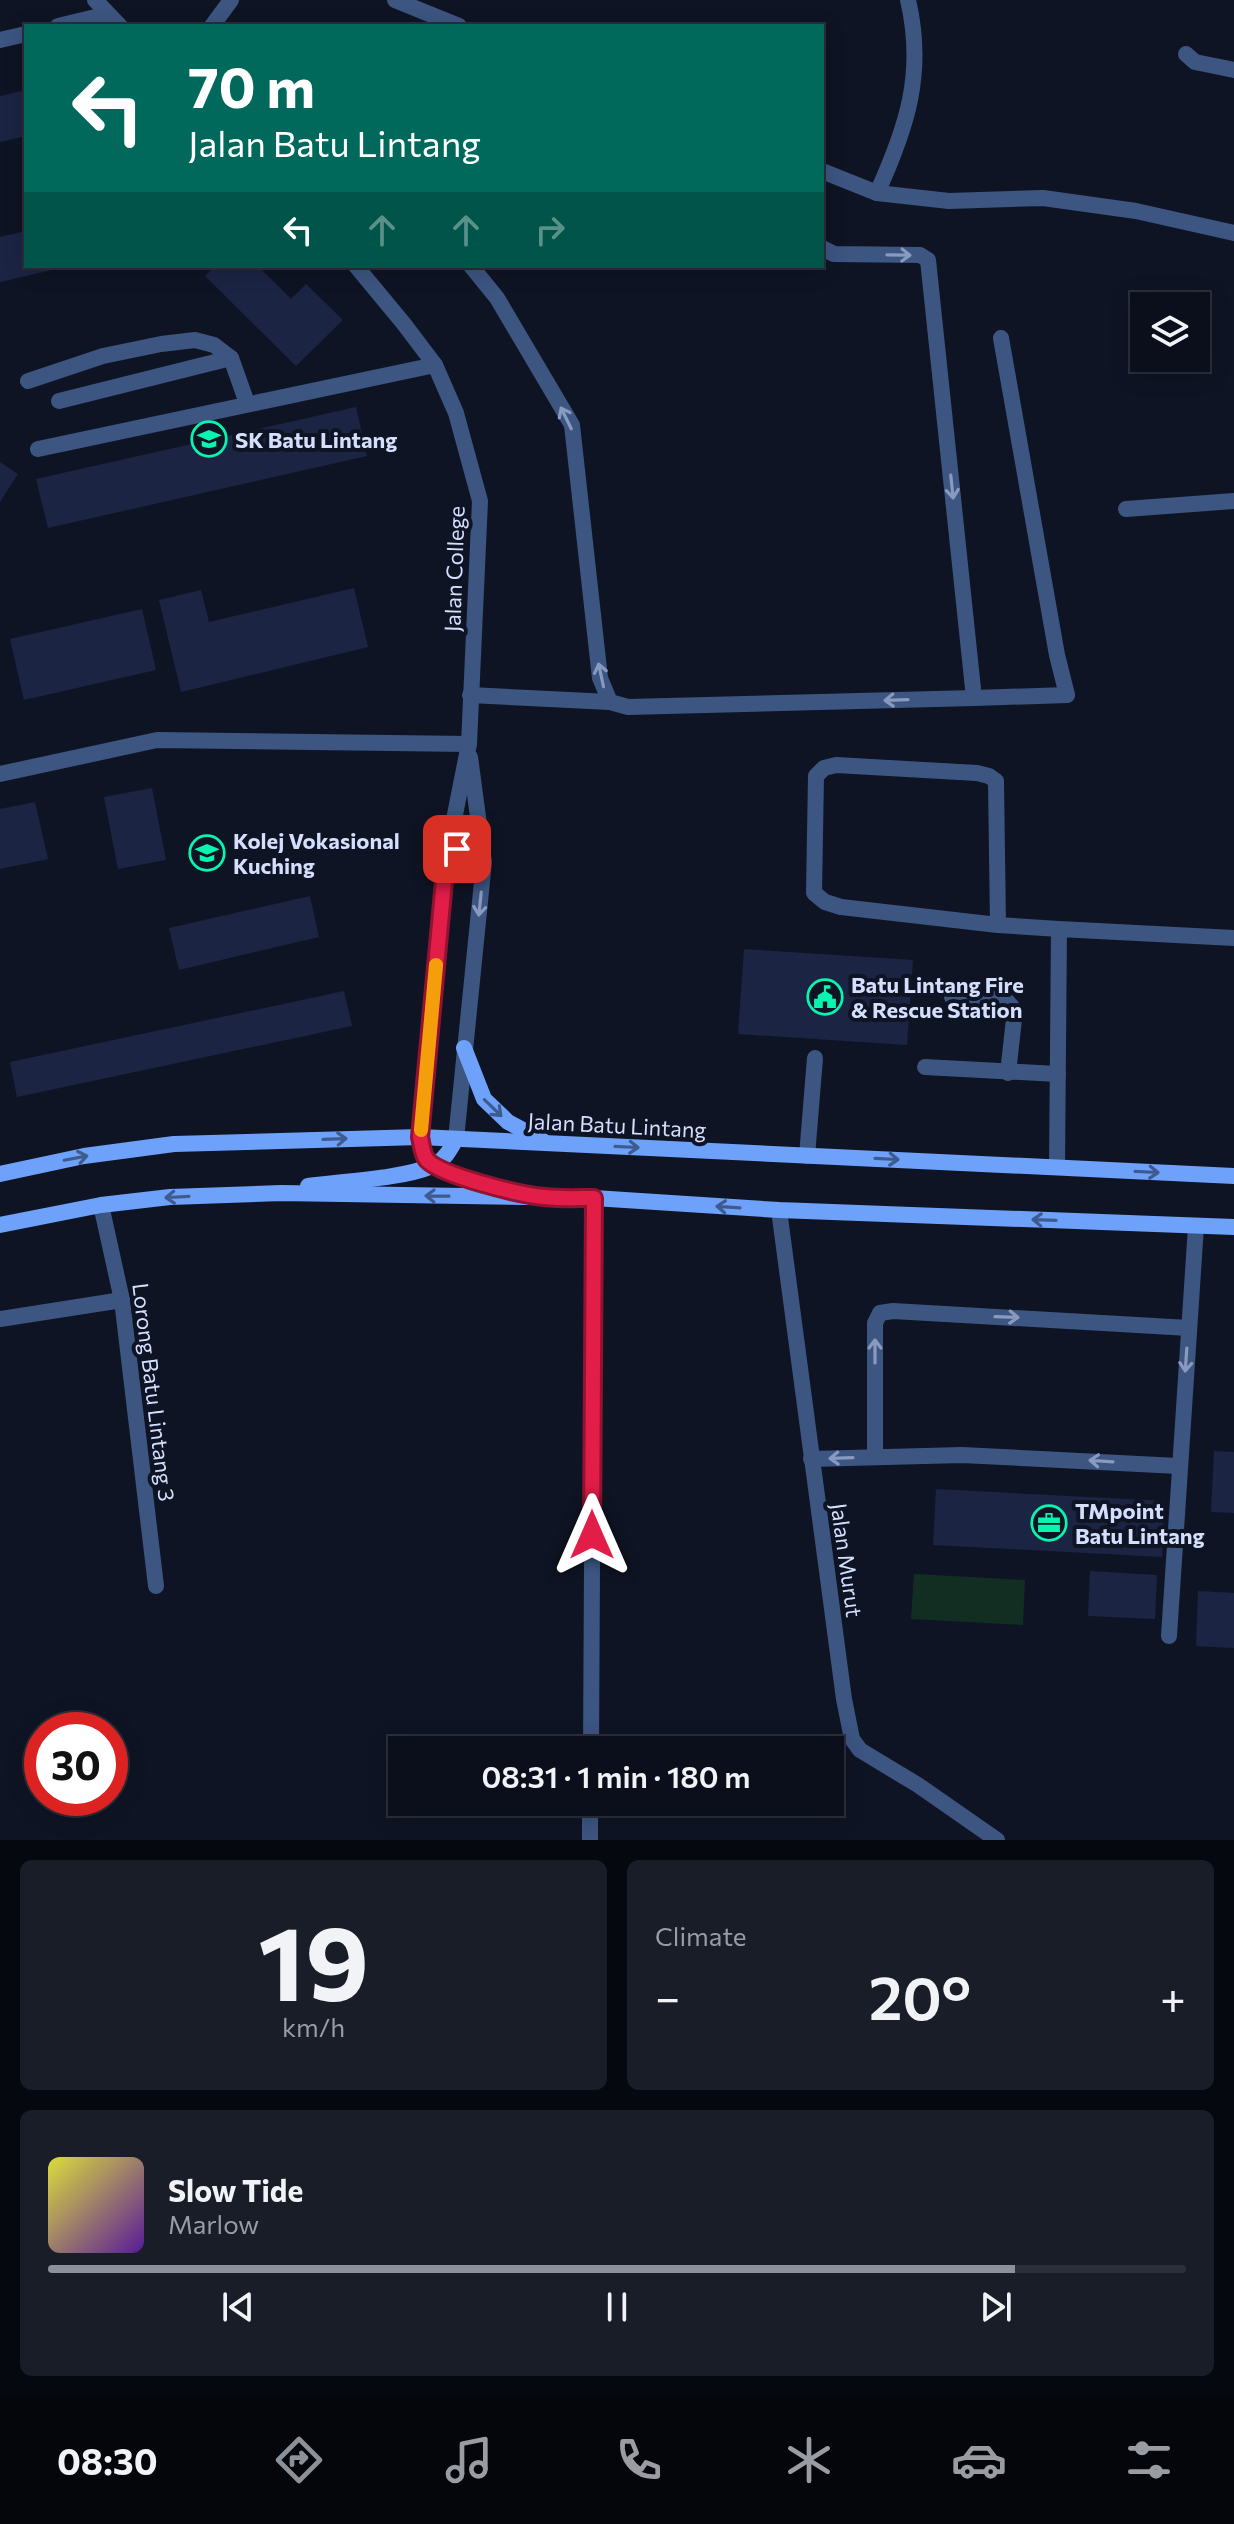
<!DOCTYPE html>
<meta charset="utf-8">
<style>
body{margin:0;font-family:Commissioner,sans-serif;background:#191d28;color:#f1f3f6;height:100vh;display:flex;flex-direction:column;font-size:30px;white-space:nowrap}
*{box-sizing:border-box;margin:0}
p{font-size:26px;color:#9a9ca3}
.icon{flex:none;width:44px;height:44px;fill:none;stroke:currentColor;stroke-width:2;stroke-linecap:round;stroke-linejoin:round}
.map{position:relative;height:1840px;overflow:hidden}
.drawer{display:flex;flex-direction:column;gap:20px;padding:20px;background:#06080f;flex:1}
.drawer>*{flex:none}
.top-card{position:absolute;left:24px;top:24px;width:800px;height:244px;border-radius:0px;box-shadow:0 4px 20px #0003,0 0 0 2px #2b2f3a;background:#00695c;color:#fff;overflow:hidden}
.controls{position:absolute;left:1130px;top:292px;display:grid;gap:16px}
.controls a{display:grid;place-items:center;width:80px;height:80px;border-radius:0px;background:#0b0f1b;box-shadow:0 4px 20px #0003,0 0 0 2px #2b2f3a;font-size:40px}
.speed{position:absolute;left:24px;top:1712px;display:flex;gap:16px;font-size:40px;font-weight:700;text-align:center}
.speed>*{display:grid;place-content:center;width:104px;height:104px;border-radius:50%;background:#0b0f1b;box-shadow:0 4px 20px #0003,0 0 0 2px #2b2f3a;line-height:1}
.speed .limit{border:12px solid #d22;background:#fff;color:#111}
.pin{position:absolute;display:grid;place-items:center;width:68px;height:68px;color:#fff;margin:-34px;border-radius:16px;box-shadow:0 4px 12px #0006}
.me{position:absolute;width:88px;margin:-44px;rotate:0deg;stroke-linejoin:round;filter:drop-shadow(0 0 6px #0008)}
.turn{display:flex;align-items:center;gap:28px;height:168px;padding:0 32px;font-size:36px}
.turn .icon{width:104px;height:104px;stroke-width:2.5}
.turn b{display:block;font-size:56px;line-height:68px}
.lanes{display:flex;align-items:center;height:76px;padding:0 32px;background:#0003;justify-content:center;gap:40px;direction:ltr}
.lanes .off{opacity:.35}
.big{font-size:60px;font-weight:600;line-height:1.1}
.drawer .widget{flex:1;display:flex;flex-direction:column;justify-content:center;gap:12px;min-width:0;padding:0 28px;border-radius:12px;background:#191d28}
.drawer .dial{align-items:center;gap:0}
.dial b{font-size:104px;line-height:1}
.song{display:flex;align-items:center;gap:24px}
.cover{width:96px;height:96px;border-radius:12px;background:linear-gradient(135deg,hsl(60 70% 55%),hsl(270 70% 35%))}
.played{height:8px;border-radius:4px;background:linear-gradient(90deg,#8c9099 85%,#2b2f3a 85%)}
.keys{display:flex;justify-content:space-around;direction:ltr}
.heat{display:flex;justify-content:space-between;align-items:center;font-size:44px;direction:ltr}
.drawer .tiles{flex:1;display:grid;gap:20px;grid-template-columns:1fr 1fr}
.widget:last-child{grid-column:span 2}
.trip{position:absolute;left:388px;top:1736px;width:456px;height:80px;border-radius:0px;background:#0b0f1b;box-shadow:0 4px 20px #0003,0 0 0 2px #2b2f3a;font-weight:600;line-height:80px;text-align:center}
.tab-bar{display:flex;height:128px;justify-content:space-around;align-items:center;background:#04060b;color:#9a9ca3}
.tab-bar .icon{width:56px;height:56px}
.tab-bar .active{color:#8c9099}
.tab-bar b{font-size:36px;color:#f1f3f6}
.map>svg:first-child{display:block}
.green{fill:#122e22}
.building{fill:#1c2444}
.lines{fill:none;stroke-linecap:round;stroke-linejoin:round}
.lane{stroke:#3c5581;stroke-width:16}
.street{stroke:#3c5581;stroke-width:16}
.secondary{stroke:#6ea2fa;stroke-width:16}
.oneway{stroke:#889ac0}
.oneway2{stroke:#3e5b8f}
.route-casing{stroke:#92132f;stroke-width:20}
.route{stroke:#e11d48;stroke-width:14}
.slow{stroke:#f59e0b;stroke-width:14}
.labels{text-anchor:middle;dominant-baseline:central;stroke-width:8;stroke-linejoin:round;paint-order:stroke}
.poi-label{font-size:22px;font-weight:bold;fill:#d4dffe;stroke:#0f1424;text-anchor:start}
.street-label{font-size:22px;fill:#d4dffe;stroke:#0f1424}
</style>
<div class="map">
<svg width="1234" height="1840" viewBox="0 0 1234 1840">
<rect width="100%" height="100%" fill="#0f1424"/>
<!-- green -->
<polygon class="green" points="914,1574 1025,1580 1023,1625 911,1619"/>
<!-- building -->
<g class="building">
<polygon points="26,90 26,136 0,142 0,96"/>
<polygon points="26,231 26,266 65,267 0,282 0,237"/>
<polygon points="215,266 258,266 291,299 306,284 343,320 296,366 205,276"/>
<polygon points="356,407 367,456 48,528 36,479"/>
<polygon points="0,462 18,474 0,502"/>
<polygon points="354,588 368,647 181,692 159,600 201,590 209,622"/>
<polygon points="142,609 156,670 24,700 10,639"/>
<polygon points="152,788 166,860 118,869 104,797"/>
<polygon points="35,802 48,859 0,869 0,809"/>
<polygon points="310,896 319,937 179,970 169,928"/>
<polygon points="744,949 913,960 907,1045 738,1034"/>
<polygon points="344,991 352,1026 17,1097 10,1062"/>
<polygon points="1214,1451 1234,1452 1234,1513 1211,1512"/>
<polygon points="936,1489 1164,1501 1162,1557 933,1545"/>
<polygon points="1090,1571 1157,1575 1155,1619 1088,1616"/>
<polygon points="1198,1591 1234,1593 1234,1648 1196,1646"/>
</g>
<g class="lines">
<!-- lane -->
<g class="lane">
<polyline points="58,26 108,14"/>
<polyline points="0,40 26,34"/>
<polyline points="1186,54 1195,62 1234,70"/>
<polyline points="471,266 497,298 572,425 600,678 610,702 628,707 974,698 928,260 920,255 834,254 822,248"/>
<polyline points="1001,338 1057,655 1067,695"/>
<polyline points="28,381 103,356 161,344 195,340 214,345 231,358 247,403"/>
<polyline points="59,401 231,358"/>
<polyline points="38,449 435,365"/>
<polyline points="1126,509 1234,501"/>
<polyline points="0,774 157,740 469,744"/>
<polyline points="998,925 996,781 989,776 977,773 836,765 824,768 816,776 814,893 825,902 841,907 998,925 1059,929"/>
<polyline points="952,997 1005,999 1013,1008 1014,1019 1008,1073"/>
<polyline points="925,1067 1058,1074"/>
<polyline points="807,1156 815,1058"/>
<polyline points="0,1319 122,1300"/>
<polyline points="875,1457 875,1323 880,1313 893,1311 1189,1328"/>
<polyline points="811,1459 962,1455 1178,1466"/>
<polyline points="1169,1636 1196,1226"/>
</g>
<!-- street -->
<g class="street">
<polyline points="95,0 120,26"/>
<polyline points="395,0 459,26"/>
<polyline points="212,26 231,0"/>
<polyline points="822,171 877,193 949,201 1043,198 1136,211 1234,233"/>
<path d="M877,193C907,127 925,73 908,0"/>
<polyline points="356,266 404,324 435,365 456,413 480,501 469,744 446,860 420,1137"/>
<polyline points="470,695 610,702"/>
<polyline points="974,698 1067,695"/>
<path d="M446,860C463,843 470,842 484,862"/>
<polyline points="456,1139 484,862 470,757"/>
<polyline points="1057,1167 1059,929 1234,938"/>
<polyline points="101,1205 122,1300 156,1586"/>
<polyline points="779,1210 844,1699 852,1739 860,1750 918,1785 997,1840"/>
<polyline points="591,1750 594,1198"/>
<polyline points="590,1840 590,1802"/>
</g>
<!-- secondary -->
<g class="secondary">
<polyline points="464,1048 484,1099 508,1122 542,1140"/>
<path d="M420,1137C421,1142 422,1151 424,1156C434,1176 494,1185 515,1191"/>
<polyline points="0,1174 84,1156 174,1144 420,1137 1234,1176"/>
<path d="M308,1186C343,1181 401,1179 432,1166C444,1161 450,1150 456,1139"/>
<polyline points="0,1225 101,1205 170,1197 281,1193 594,1198 779,1210 1234,1227"/>
</g>
</g>
<!-- one-way arrows -->
<defs><path id="oneway-shaft" d="M-6 0H5M1.5-3L5.5 0L1.5 3" fill="none" stroke-width="1.6" stroke-linecap="round" stroke-linejoin="round" transform="scale(2)"/></defs>
<g class="oneway">
<use href="#oneway-shaft" transform="translate(899 255) rotate(1)"/>
<use href="#oneway-shaft" transform="translate(566 418) rotate(-116)"/>
<use href="#oneway-shaft" transform="translate(952 487) rotate(84)"/>
<use href="#oneway-shaft" transform="translate(601 675) rotate(-102)"/>
<use href="#oneway-shaft" transform="translate(896 700) rotate(178)"/>
<use href="#oneway-shaft" transform="translate(480 904) rotate(96)"/>
<use href="#oneway-shaft" transform="translate(1007 1317) rotate(2)"/>
<use href="#oneway-shaft" transform="translate(875 1351) rotate(-90)"/>
<use href="#oneway-shaft" transform="translate(1186 1360) rotate(94)"/>
<use href="#oneway-shaft" transform="translate(841 1458) rotate(178)"/>
<use href="#oneway-shaft" transform="translate(1101 1461) rotate(-176)"/>
</g>
<g class="oneway2">
<use href="#oneway-shaft" transform="translate(493 1108) rotate(44)"/>
<use href="#oneway-shaft" transform="translate(335 1139) rotate(-2)"/>
<use href="#oneway-shaft" transform="translate(627 1147) rotate(3)"/>
<use href="#oneway-shaft" transform="translate(76 1158) rotate(-11)"/>
<use href="#oneway-shaft" transform="translate(887 1159) rotate(3)"/>
<use href="#oneway-shaft" transform="translate(1147 1172) rotate(3)"/>
<use href="#oneway-shaft" transform="translate(437 1196) rotate(-179)"/>
<use href="#oneway-shaft" transform="translate(177 1197) rotate(177)"/>
<use href="#oneway-shaft" transform="translate(728 1207) rotate(-176)"/>
<use href="#oneway-shaft" transform="translate(1044 1220) rotate(-178)"/>
</g>
<g class="lines">
<defs>
<path id="route" d="M457,849L446,860L420,1137C422,1145 422,1154 427,1160C442,1176 521,1195 545,1197C561,1199 578,1198 594,1198L592,1535"/>
</defs>
<!-- route casing -->
<use href="#route" class="route-casing"/>
<!-- route -->
<use href="#route" class="route"/>
<!-- slow -->
<polyline class="slow" points="421,1130 436,965"/>
</g>
<!-- icons -->
<defs>
<symbol id="school-ring" viewBox="-11 -11 22 22"><circle r="9.5" fill="#0f1424" stroke="#08f5af" stroke-width="1.5"/><path d="M0-5L7-2L0 1L-7-2ZM-4 1L0 2.5L4 1V4Q0 6-4 4Z" fill="#08f5af"/></symbol>
<symbol id="civic-ring" viewBox="-11 -11 22 22"><circle r="9.5" fill="#0f1424" stroke="#08f5af" stroke-width="1.5"/><path d="M-.6-6.5H3V-4.5H.6V-3L4-1V1h2V6H-6V1h2V-1L-.6-3ZM-1.2 2.5V6h2.4V2.5Z" fill="#08f5af"/></symbol>
<symbol id="office-ring" viewBox="-11 -11 22 22"><circle r="9.5" fill="#0f1424" stroke="#08f5af" stroke-width="1.5"/><path d="M-6-3h4V-5.5h4V-3h4V5H-6ZM-1-4.5V-3h2v-1.5ZM-6 0V1H6V0Z" fill="#08f5af"/></symbol>
</defs>
<g fill-rule="evenodd">
<use href="#school-ring" x="189" y="419" width="40" height="40"/>
<use href="#school-ring" x="187" y="833" width="40" height="40"/>
<use href="#civic-ring" x="805" y="977" width="40" height="40"/>
<use href="#office-ring" x="1029" y="1503" width="40" height="40"/>
</g>
<g class="labels">
<!-- poi labels -->
<g class="poi-label">
<text x="235" y="439">SK Batu Lintang</text>
<text x="233" y="840">Kolej Vokasional<tspan x="233" dy="25">Kuching</tspan></text>
<text x="851" y="984">Batu Lintang Fire<tspan x="851" dy="25">&amp; Rescue Station</tspan></text>
<text x="1075" y="1510">TMpoint<tspan x="1075" dy="25">Batu Lintang</tspan></text>
</g>
<!-- street labels -->
<g class="street-label">
<text transform="translate(454 569) rotate(-88)">Jalan College</text>
<text transform="translate(617 1125) rotate(3)">Jalan Batu Lintang</text>
<text transform="translate(154 1392) rotate(83)">Lorong Batu Lintang 3</text>
<text transform="translate(847 1560) rotate(82)">Jalan Murut</text>
</g>
</g>
</svg>
<div class="controls">
<a><svg class="icon" aria-label="layers" viewBox="0 0 24 24"><path d="M12 4l9 5-9 5-9-5zM3 14l9 5 9-5"/></svg></a>
</div>
<div class="speed"><div class="limit">30</div></div>
<div class="pin" style="left:457px;top:849px;background:#d93025"><svg class="icon" aria-label="arrive" viewBox="0 0 24 24"><path d="M6 21V4h12l-3 4 3 4H6"/></svg></div>
<svg class="me" style="left:592px;top:1535px" viewBox="-20 -20 40 40"><path d="M0-17L14 15 0 8-14 15z" fill="#e11d48" stroke="#fff" stroke-width="4"/></svg>
<div class="trip">08:31 · 1 min · 180 m</div>
<div class="top-card">
<div class="turn"><svg class="icon" aria-label="left" viewBox="0 0 24 24"><path d="M17 20v-9H6M10 6l-5 5 5 5"/></svg><div><b>70 m</b>Jalan Batu Lintang</div></div>
<div class="lanes"><svg class="icon" aria-label="left" viewBox="0 0 24 24"><path d="M17 20v-9H6M10 6l-5 5 5 5"/></svg><svg class="icon off" aria-label="ahead" viewBox="0 0 24 24"><path d="M12 20V5M6 11l6-6 6 6"/></svg><svg class="icon off" aria-label="ahead" viewBox="0 0 24 24"><path d="M12 20V5M6 11l6-6 6 6"/></svg><svg class="icon off" aria-label="right" viewBox="0 0 24 24"><path d="M7 20v-9h11M14 6l5 5-5 5"/></svg></div>
</div>
</div>
<section class="drawer">
<div class="tiles">
<div class="widget dial"><b>19</b><p>km/h</p></div>
<div class="widget"><p>Climate</p>
<div class="heat"><a>−</a><b class="big">20°</b><a>+</a></div>
</div>
<div class="widget">
<div class="song"><i class="cover"></i><div><b>Slow Tide</b><p>Marlow</p></div></div>
<div class="played"></div>
<div class="keys"><svg class="icon" aria-label="previous" viewBox="0 0 24 24"><path d="M18 5L8 12l10 7zM5 5v14"/></svg><svg class="icon" aria-label="pause" viewBox="0 0 24 24"><path d="M8 5v14M16 5v14"/></svg><svg class="icon" aria-label="next" viewBox="0 0 24 24"><path d="M6 5l10 7-10 7zM19 5v14"/></svg></div>
</div>
</div>
</section>
<nav class="tab-bar">
<b>08:30</b>
<svg class="icon active" aria-label="directions" viewBox="0 0 24 24"><path d="M12 3l9 9-9 9-9-9zM9 14v-3h6M13 9l2 2-2 2"/></svg>
<svg class="icon" aria-label="music" viewBox="0 0 24 24"><path d="M9 18V5l10-2v13"/><circle cx="6" cy="18" r="3"/><circle cx="16" cy="16" r="3"/></svg>
<svg class="icon" aria-label="phone" viewBox="0 0 24 24"><path d="M5 4h4l2 5-3 2q2 4 5 5l2-3 5 2v4C11 20 4 13 5 4z"/></svg>
<svg class="icon" aria-label="climate" viewBox="0 0 24 24"><path d="M12 3v18M4 7l16 10M4 17L20 7"/></svg>
<svg class="icon" aria-label="car" viewBox="0 0 24 24"><path d="M5 17H2v-5l4-1 3-4h7l3 4 3 1v5h-3M9 17h6M6 11h13"/><circle cx="7" cy="17" r="2"/><circle cx="17" cy="17" r="2"/></svg>
<svg class="icon" aria-label="filters" viewBox="0 0 24 24"><path d="M4 7h16M4 17h16"/><circle cx="9" cy="7" r="2"/><circle cx="15" cy="17" r="2"/></svg>
</nav>
